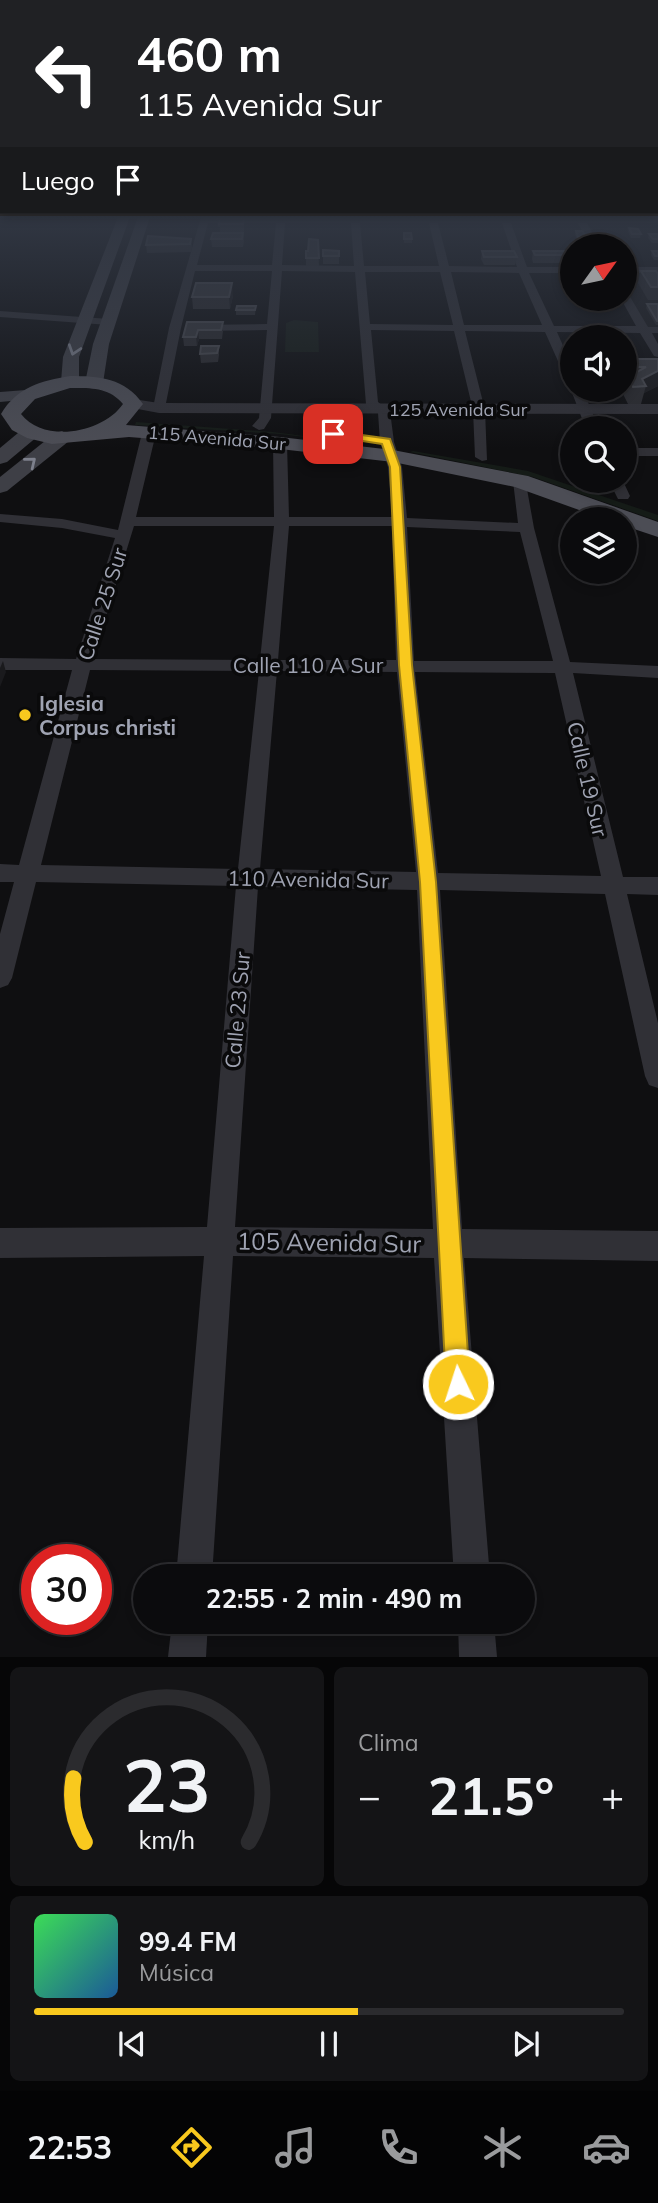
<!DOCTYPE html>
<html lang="es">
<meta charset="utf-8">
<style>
body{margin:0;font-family:Mulish,sans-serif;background:#141416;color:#f1f3f6;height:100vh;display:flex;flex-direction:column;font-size:26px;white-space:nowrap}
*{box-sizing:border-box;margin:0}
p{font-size:23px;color:#9a9b9d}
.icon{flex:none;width:38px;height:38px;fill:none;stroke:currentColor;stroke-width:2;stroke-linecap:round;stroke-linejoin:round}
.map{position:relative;height:1657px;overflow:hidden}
.details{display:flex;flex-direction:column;gap:10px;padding:10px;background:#060607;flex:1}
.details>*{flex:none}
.top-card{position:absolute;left:0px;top:0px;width:658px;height:214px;box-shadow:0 4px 10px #0003,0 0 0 2px #2b2b2e;background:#202124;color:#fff;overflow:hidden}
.needle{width:46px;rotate:57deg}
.tools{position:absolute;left:560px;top:234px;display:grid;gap:14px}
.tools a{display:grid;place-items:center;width:77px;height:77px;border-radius:50%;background:#0b0b0d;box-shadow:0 4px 10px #0003,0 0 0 2px #2b2b2e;font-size:35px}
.speed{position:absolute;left:21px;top:1544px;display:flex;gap:14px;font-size:35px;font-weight:700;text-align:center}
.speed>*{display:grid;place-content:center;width:91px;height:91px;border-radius:50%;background:#0b0b0d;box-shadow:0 4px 10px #0003,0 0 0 2px #2b2b2e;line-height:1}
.speed .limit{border:10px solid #d22;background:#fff;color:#111}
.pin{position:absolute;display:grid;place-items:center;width:60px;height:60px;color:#fff;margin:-30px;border-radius:14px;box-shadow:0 4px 10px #0006}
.me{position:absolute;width:77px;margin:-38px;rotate:356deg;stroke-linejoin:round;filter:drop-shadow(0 0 5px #0008)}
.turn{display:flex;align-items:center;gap:24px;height:147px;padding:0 21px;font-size:32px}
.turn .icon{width:91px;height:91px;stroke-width:2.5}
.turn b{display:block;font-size:49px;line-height:60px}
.then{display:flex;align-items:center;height:66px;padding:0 21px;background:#0003;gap:14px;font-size:26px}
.big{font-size:52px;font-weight:700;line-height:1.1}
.details .card{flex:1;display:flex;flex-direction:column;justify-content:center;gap:10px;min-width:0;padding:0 24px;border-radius:10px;background:#141416}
.details .dial{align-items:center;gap:0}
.dial svg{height:182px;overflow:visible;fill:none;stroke:#2b2b2e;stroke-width:7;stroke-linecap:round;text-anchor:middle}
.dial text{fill:#f1f3f6;stroke:none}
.song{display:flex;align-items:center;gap:21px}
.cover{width:84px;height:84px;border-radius:10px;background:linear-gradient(135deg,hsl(130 70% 55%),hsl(210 70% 35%))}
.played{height:7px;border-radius:4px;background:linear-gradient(90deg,#f9c91e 55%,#2b2b2e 55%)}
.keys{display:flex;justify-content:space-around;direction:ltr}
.heat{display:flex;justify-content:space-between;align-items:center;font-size:38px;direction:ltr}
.details .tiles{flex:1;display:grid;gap:10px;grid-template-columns:1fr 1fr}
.card:last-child{grid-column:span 2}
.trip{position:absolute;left:133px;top:1564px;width:402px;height:70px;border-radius:35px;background:#0b0b0d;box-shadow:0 4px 10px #0003,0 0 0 2px #2b2b2e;font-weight:700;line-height:70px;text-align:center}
.dock{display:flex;height:112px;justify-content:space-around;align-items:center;background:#040405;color:#9a9b9d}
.dock .icon{width:49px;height:49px}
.dock .on{color:#f9c91e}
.dock b{font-size:32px;color:#f1f3f6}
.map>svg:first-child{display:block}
.built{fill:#1b1b1e}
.green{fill:#151b17}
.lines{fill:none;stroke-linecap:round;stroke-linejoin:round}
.minor{fill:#303036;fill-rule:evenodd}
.tertiary{fill:#303036;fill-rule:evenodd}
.secondary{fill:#3e3f46;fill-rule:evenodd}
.primary{fill:#4c4d55;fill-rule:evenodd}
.wall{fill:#2b2b2f}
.shaded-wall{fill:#1a1a1d}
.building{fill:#37383d;stroke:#48494f;stroke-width:2}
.oneway{stroke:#7d808c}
.route{fill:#f9c91e;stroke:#a28314;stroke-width:2}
.poi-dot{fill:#f9c91e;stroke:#0a0a0b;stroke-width:2.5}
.labels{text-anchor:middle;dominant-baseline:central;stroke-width:7;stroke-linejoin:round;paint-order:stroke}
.far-street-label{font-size:18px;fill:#9fa3b2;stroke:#0a0a0b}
.street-label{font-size:21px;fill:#9fa3b2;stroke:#0a0a0b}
.poi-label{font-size:21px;font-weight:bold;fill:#9fa3b2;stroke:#0a0a0b;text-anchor:start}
.near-street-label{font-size:24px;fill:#9fa3b2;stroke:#0a0a0b}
</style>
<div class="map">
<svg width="658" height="1657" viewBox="0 0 658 1657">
<rect width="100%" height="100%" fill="#0f0f11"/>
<!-- built -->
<polygon class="built" points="625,271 658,271 658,328 646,328 625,290"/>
<!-- green -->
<g class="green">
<polygon points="294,320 318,322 319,352 285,352 286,323"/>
<polygon points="136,422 273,432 373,445 280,434 135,425"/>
<polygon points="413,451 528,471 658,515 658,521 533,477 410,452"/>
</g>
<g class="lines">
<!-- minor -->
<g class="minor">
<polygon points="8,217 17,217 13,220"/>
<path d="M201,217H658V223H587L600,247H590L578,223H511L527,267H572V273H529L554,326H636L621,299H625V294L629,295L648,327H658V333H652L658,344V357L654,356L640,333L557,332L572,366V383L566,379L545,332L465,331L485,410L487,460L482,461L475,457L473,410L454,331L371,330L378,402L390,411L394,442L402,467L407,518L518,523L513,481L515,478H525L534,528L570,662L658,666V678L573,673L623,877H658V895L627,894L658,1023V1088L649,1085L645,1076L605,894L440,890L462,1229L658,1231V1261L464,1258L490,1577H454L434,1258L233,1256L212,1577H176L204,1256L0,1258V1228L207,1227L236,886L36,882L12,978L8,985L0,988V934L14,882H0V864L19,865L72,670H0V658L76,659L115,538L62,528L0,522V514L62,519L118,530L142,433L149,429L156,433L136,517H274L273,443L280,439L287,443L289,517H392L388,467L380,442L378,413L366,404L355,272L282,271L271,418L264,429L259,430L252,426L259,418L267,330L194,331L188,328L194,325L267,324L272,271H195L181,328L165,408L159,412L153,408L169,328ZM208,223H276L272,265H197ZM285,223H351L354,266L282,265ZM360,223H429L439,266H364ZM438,223H502L517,267L449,266ZM365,272H440L453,325L370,324ZM451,272L519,273L542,325H464ZM134,526H274L260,660L93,659ZM289,526H392L396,660H278ZM407,527L520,532L553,661H414ZM90,670L259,671L238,869L41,865ZM277,671L397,672L416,872L260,869ZM415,672L555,673L601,876L438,873ZM258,887L417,890L433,1229L235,1227Z"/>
<rect x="625" y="267" width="33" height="6"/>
<polygon points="0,311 109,319 115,322 109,325 0,317"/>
<polygon points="572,388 572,390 583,390 599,429 586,429 571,390"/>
<rect x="625" y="448" width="33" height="8"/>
<polygon points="609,481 623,481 630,496 628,499 618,499"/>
<polygon points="172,1622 208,1622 206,1657 168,1657"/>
<polygon points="458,1622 494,1622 497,1657 459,1657"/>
</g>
<!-- tertiary -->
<polygon class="tertiary" points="133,399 159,403 658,404 658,414 159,413 127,407 125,404"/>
<!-- secondary -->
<g class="secondary">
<polygon points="118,217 130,217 79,357 79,382 76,386 64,386 61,382 63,357"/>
<polygon points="138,217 150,217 109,344 103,383 94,388 88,387 85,383 93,344"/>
<polygon points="26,390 35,395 32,399 0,402 0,392"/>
<polygon points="31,426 38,428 40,432 38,436 7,462 0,464 0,448 24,428"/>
<polygon points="62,431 71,437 69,441 7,491 0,493 0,477 55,433"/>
</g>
<!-- primary -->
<path class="primary" d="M70,376C99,376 125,378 143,404L126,425L280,437L393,450L528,476L658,522V537L625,526V520H607L515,487L393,462L280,449L129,437L52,444L27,438L12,430L1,414C17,387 41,381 70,376ZM70,388C90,388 109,387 123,404C103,433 44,444 21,414L35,399Z"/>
</g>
<!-- wall -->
<g class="wall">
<polygon points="217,219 244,219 244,232 220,232 220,227 218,227"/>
<polygon points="629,228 641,234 640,238 631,238 628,232"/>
<polygon points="576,231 587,237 586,241 578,241 575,235"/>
<polygon points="243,233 244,241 243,247 212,247 211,239"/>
<polygon points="404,233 412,239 412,243 404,243"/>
<polygon points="649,234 658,234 658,243 652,243 648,238"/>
<polygon points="191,239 192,247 191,252 147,253 146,245"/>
<polygon points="318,240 319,266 306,266 306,251 308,251"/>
<polygon points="323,250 339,251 339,264 323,264"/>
<polygon points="482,251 517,257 515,265 484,265 481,259"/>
<polygon points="533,251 568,255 567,263 533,263 532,259"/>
<polygon points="652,251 658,251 658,260 654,260 651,255"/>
<polygon points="641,271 658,274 658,300 648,300 638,283"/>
<polygon points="233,296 230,309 193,309 192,297"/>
<polygon points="647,304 658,304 658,325 656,325 646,308"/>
<polygon points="256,306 255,315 236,315 236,310"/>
<polygon points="187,322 223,331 222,339 199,339 197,346 184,346 183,337"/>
<polygon points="219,346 219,355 218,362 201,363 200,354"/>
<polygon points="626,359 658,359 658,386 644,393 641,404 628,404 621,390 625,390"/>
</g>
<!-- shaded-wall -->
<g class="shaded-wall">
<polygon points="232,283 233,296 230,309 229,297"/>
<polygon points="198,330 199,339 197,346 196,337"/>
<polygon points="658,371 658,386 644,393 646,386 642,379"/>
<polygon points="3,661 6,672 0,687 0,668"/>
</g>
<!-- building -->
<g class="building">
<polygon points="218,217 235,217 234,220 236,217 244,219 243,224 219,224 220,219 217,219"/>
<polygon points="629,228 638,229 641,234 632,234"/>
<polygon points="576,231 582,231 587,237 578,237"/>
<polygon points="213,233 243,233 242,239 211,239"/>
<polygon points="404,233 411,233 412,239 404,239"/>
<polygon points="649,234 658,234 658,239 653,239"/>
<polygon points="148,236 191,239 190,244 146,245"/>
<polygon points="309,239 318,240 319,258 306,258 306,251 308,251"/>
<polygon points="323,250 339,251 339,256 323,256"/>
<polygon points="482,251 514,251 517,257 484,257"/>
<polygon points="533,251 566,251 568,255 535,255"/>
<polygon points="652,251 658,251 658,256 655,256"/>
<polygon points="641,271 656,271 658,274 658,287 651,287"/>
<polygon points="196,283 232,283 229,297 192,297"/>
<polygon points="647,304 658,304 658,321 657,321"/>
<polygon points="237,306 256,306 255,310 236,310"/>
<polygon points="187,322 223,322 221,330 198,330 196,337 183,337"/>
<polygon points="201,346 219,346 217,353 200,354"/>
<polygon points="626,359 658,359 658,371 642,379 646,386 633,387 625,371 635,373 646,367 629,367"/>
</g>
<!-- one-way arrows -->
<defs><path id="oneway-chevron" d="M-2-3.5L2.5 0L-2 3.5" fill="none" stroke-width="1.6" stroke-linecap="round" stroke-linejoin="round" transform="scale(1.75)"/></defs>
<g class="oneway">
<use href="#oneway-chevron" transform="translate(74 350) rotate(108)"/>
<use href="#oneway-chevron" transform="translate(31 462) rotate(-39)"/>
</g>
<!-- sky -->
<linearGradient id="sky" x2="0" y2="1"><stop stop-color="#080809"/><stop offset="0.48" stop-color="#313743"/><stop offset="1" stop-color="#313743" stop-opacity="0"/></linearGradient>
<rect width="658" height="449" fill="url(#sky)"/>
<!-- route -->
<polygon class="route" points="333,431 390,439 400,467 412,665 436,882 470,1384 467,1392 458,1396 450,1392 446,1384 420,882 399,665 390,467 382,444 329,436 329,432"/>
<!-- markers -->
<circle class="poi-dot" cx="25" cy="715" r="7"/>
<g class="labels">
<!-- far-street labels -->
<g class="far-street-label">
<text x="458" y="409">125 Avenida Sur</text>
<text transform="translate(217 438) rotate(5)">115 Avenida Sur</text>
</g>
<!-- street labels -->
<g class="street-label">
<text transform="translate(102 604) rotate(-72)">Calle 25 Sur</text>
<text x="308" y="665">Calle 110 A Sur</text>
<text transform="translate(588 779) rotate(77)">Calle 19 Sur</text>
<text transform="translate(308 879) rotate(1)">110 Avenida Sur</text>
<text transform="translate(237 1010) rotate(-85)">Calle 23 Sur</text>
</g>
<!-- poi labels -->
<g class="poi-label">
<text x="39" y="703">Iglesia<tspan x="39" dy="24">Corpus christi</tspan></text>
</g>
<!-- near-street labels -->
<g class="near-street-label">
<text transform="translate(329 1242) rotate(1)">105 Avenida Sur</text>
</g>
</g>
</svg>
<div class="tools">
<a><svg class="needle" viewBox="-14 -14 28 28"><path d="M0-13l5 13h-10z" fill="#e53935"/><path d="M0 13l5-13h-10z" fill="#9a9b9d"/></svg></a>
<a><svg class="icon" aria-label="sound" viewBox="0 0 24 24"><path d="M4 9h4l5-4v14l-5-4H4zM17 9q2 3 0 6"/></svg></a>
<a><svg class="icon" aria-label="search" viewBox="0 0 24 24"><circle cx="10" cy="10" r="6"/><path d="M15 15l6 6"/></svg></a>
<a><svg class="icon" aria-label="layers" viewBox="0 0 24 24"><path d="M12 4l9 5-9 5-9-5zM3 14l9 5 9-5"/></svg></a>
</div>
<div class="speed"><div class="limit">30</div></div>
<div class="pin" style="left:333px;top:434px;background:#d93025"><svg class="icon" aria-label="arrive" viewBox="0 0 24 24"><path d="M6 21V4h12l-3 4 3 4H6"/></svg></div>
<svg class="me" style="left:458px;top:1384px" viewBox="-20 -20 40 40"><circle r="17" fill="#f9c91e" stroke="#fff" stroke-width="3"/><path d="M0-11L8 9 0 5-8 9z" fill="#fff"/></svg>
<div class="trip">22:55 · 2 min · 490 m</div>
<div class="top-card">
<div class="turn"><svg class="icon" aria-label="left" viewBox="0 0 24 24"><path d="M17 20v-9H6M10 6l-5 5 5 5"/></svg><div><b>460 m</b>115 Avenida Sur</div></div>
<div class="then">Luego<svg class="icon" aria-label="arrive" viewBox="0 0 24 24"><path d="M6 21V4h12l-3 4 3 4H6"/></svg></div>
</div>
</div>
<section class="details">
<div class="tiles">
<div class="card dial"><svg viewBox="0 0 100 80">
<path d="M14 69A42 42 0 1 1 86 69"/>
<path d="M14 69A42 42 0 0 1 9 41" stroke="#f9c91e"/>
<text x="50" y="56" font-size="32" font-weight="700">23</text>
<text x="50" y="72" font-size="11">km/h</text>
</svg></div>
<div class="card"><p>Clima</p>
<div class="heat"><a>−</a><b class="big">21.5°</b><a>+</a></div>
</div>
<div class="card">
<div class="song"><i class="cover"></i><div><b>99.4 FM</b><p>Música</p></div></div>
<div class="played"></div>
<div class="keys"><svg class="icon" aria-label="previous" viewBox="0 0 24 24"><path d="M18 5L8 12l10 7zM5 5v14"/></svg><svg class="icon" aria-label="pause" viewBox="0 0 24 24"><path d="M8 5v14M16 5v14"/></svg><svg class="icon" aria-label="next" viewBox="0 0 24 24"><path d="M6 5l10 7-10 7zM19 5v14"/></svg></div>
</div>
</div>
</section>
<nav class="dock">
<b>22:53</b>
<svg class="icon on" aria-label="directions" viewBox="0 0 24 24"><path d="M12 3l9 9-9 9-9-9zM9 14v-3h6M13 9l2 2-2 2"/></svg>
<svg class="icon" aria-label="music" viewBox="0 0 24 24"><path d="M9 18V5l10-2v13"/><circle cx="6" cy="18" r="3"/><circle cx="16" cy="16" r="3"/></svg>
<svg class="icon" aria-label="phone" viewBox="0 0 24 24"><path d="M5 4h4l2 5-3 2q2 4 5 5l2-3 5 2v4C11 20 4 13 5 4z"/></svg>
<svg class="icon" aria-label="climate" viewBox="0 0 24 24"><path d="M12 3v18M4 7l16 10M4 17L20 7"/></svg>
<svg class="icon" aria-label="car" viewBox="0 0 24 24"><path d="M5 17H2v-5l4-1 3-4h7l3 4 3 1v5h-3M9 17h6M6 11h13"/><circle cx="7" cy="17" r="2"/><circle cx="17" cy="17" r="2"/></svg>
</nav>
